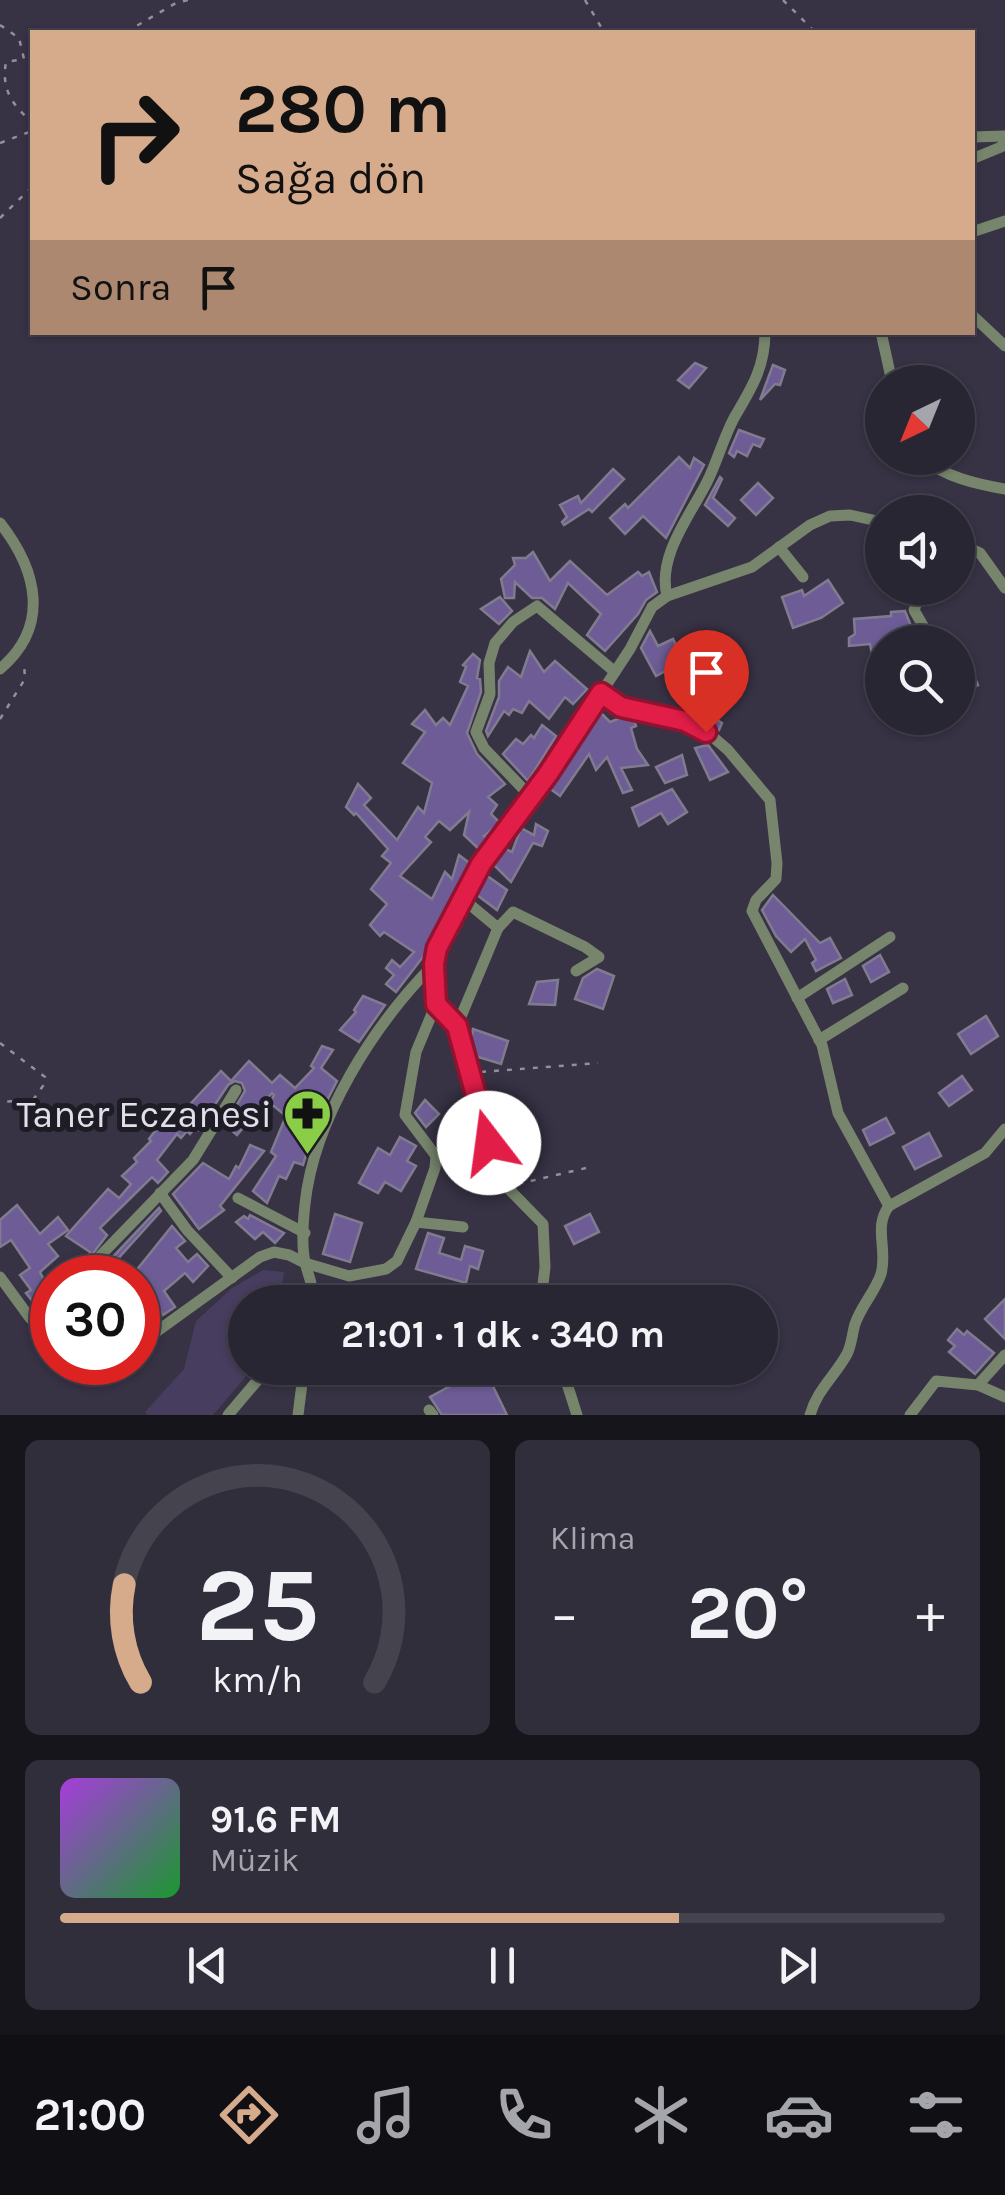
<!DOCTYPE html>
<html lang="tr">
<meta charset="utf-8">
<style>
body{margin:0;font-family:Karla,sans-serif;background:#312e3b;color:#f1f3f6;height:100vh;display:flex;flex-direction:column;font-size:38px;white-space:nowrap}
*{box-sizing:border-box;margin:0}
p{font-size:32px;color:#a5a5ac}
.icon{flex:none;width:55px;height:55px;fill:none;stroke:currentColor;stroke-width:2;stroke-linecap:round;stroke-linejoin:round}
.map{position:relative;height:1415px;overflow:hidden}
.panel{display:flex;flex-direction:column;gap:25px;padding:25px;background:#17151c;flex:1}
.panel>*{flex:none}
.guide{position:absolute;left:30px;top:30px;width:945px;height:305px;border-radius:0px;box-shadow:0 2px 8px #0004,0 0 0 2px #45434e;background:#d6ab8b;color:#111;overflow:hidden}
.needle{width:65px;rotate:223deg}
.tools{position:absolute;left:865px;top:365px;display:grid;gap:20px}
.tools a{display:grid;place-items:center;width:110px;height:110px;border-radius:50%;background:#292633;box-shadow:0 2px 8px #0004,0 0 0 2px #45434e;font-size:50px}
.speed{position:absolute;left:30px;top:1255px;display:flex;gap:20px;font-size:50px;font-weight:700;text-align:center}
.speed>*{display:grid;place-content:center;width:130px;height:130px;border-radius:50%;background:#292633;box-shadow:0 2px 8px #0004,0 0 0 2px #45434e;line-height:1}
.speed .limit{border:15px solid #d22;background:#fff;color:#111}
.pin{position:absolute;display:grid;place-items:center;width:85px;height:85px;color:#fff;margin:-102px -42px;border-radius:50% 50% 50% 0;rotate:-45deg;box-shadow:0 0 10px #0007}
.pin .icon{rotate:45deg}
.me{position:absolute;width:110px;margin:-55px;rotate:345deg;stroke-linejoin:round;filter:drop-shadow(0 0 8px #0008)}
.turn{display:flex;align-items:center;gap:35px;height:210px;padding:0 40px;font-size:45px}
.turn .icon{width:130px;height:130px;stroke-width:2.5}
.turn b{display:block;font-size:70px;line-height:85px}
.then{display:flex;align-items:center;height:95px;padding:0 40px;background:#0003;gap:20px;font-size:38px}
.big{font-size:75px;font-weight:700;line-height:1.1}
.panel .widget{flex:1;display:flex;flex-direction:column;justify-content:center;gap:15px;min-width:0;padding:0 35px;border-radius:15px;background:#312e3b}
.panel .dial{align-items:center;gap:0}
.dial svg{height:260px;overflow:visible;fill:none;stroke:#45434e;stroke-width:7;stroke-linecap:round;text-anchor:middle}
.dial text{fill:#f1f3f6;stroke:none}
.song{display:flex;align-items:center;gap:30px}
.cover{width:120px;height:120px;border-radius:15px;background:linear-gradient(135deg,hsl(280 70% 55%),hsl(130 70% 35%))}
.played{height:10px;border-radius:5px;background:linear-gradient(90deg,#d6ab8b 70%,#45434e 70%)}
.keys{display:flex;justify-content:space-around;direction:ltr}
.heat{display:flex;justify-content:space-between;align-items:center;font-size:55px;direction:ltr}
.panel .tiles{flex:1;display:grid;gap:25px;grid-template-columns:1fr 1fr}
.widget:last-child{grid-column:span 2}
.trip{position:absolute;left:228px;top:1285px;width:550px;height:100px;border-radius:50px;background:#292633;box-shadow:0 2px 8px #0004,0 0 0 2px #45434e;font-weight:700;line-height:100px;text-align:center}
.tab-bar{display:flex;height:160px;justify-content:space-around;align-items:center;background:#100f14;color:#a5a5ac}
.tab-bar .icon{width:70px;height:70px}
.tab-bar .active{color:#d6ab8b}
.tab-bar b{font-size:45px;color:#f1f3f6}
.map>svg:first-child{display:block}
.green{fill:#473d5e}
.building{fill:#6e5c96;stroke:#817b90;stroke-width:2.5}
.lines{fill:none;stroke-linecap:round;stroke-linejoin:round}
.path{stroke:#938f9d;stroke-width:2.5;stroke-dasharray:5 8;stroke-linecap:butt}
.minor{stroke:#77856c;stroke-width:11}
.route-casing{stroke:#92132f;stroke-width:25}
.route{stroke:#e11d48;stroke-width:18}
.labels{text-anchor:middle;dominant-baseline:central;stroke-width:10;stroke-linejoin:round;paint-order:stroke}
.poi-label{font-size:38px;fill:#e2dfeb;stroke:#1e1c24;text-anchor:end}
</style>
<div class="map">
<svg width="1005" height="1415" viewBox="0 0 1005 1415">
<rect width="100%" height="100%" fill="#373244"/>
<!-- green -->
<polygon class="green" points="263,1270 284,1272 280,1302 245,1302 245,1368 253,1368 213,1415 147,1415 145,1412 184,1369 196,1321 232,1288"/>
<!-- building -->
<g class="building">
<polygon points="695,363 706,368 689,388 678,380"/>
<polygon points="773,365 785,370 780,385 775,384 760,400"/>
<polygon points="739,430 764,439 760,447 753,444 747,456 737,451 734,457 729,453"/>
<polygon points="679,457 690,468 694,458 704,465 666,538 643,516 625,534 610,518 625,504 628,508"/>
<polygon points="613,469 624,479 592,512 589,509 564,525 562,522 567,517 560,505 578,496 581,503"/>
<polygon points="720,477 722,479 713,498 735,518 728,526 705,505"/>
<polygon points="758,483 773,498 756,515 741,500"/>
<polygon points="533,552 550,581 570,561 607,595 638,572 642,576 649,572 657,592 646,600 638,614 605,651 587,635 601,614 568,583 555,609 542,598 532,598 515,582 514,598 505,598 501,579 515,565 513,558 526,558"/>
<polygon points="828,580 843,603 821,618 793,628 782,597 802,590 804,596"/>
<polygon points="500,597 512,611 499,624 481,609"/>
<polygon points="905,611 917,641 882,642 882,684 878,684 870,644 849,646 849,638 855,634 854,619 891,616 891,612"/>
<polygon points="650,631 658,646 673,639 684,661 656,676 641,648"/>
<polygon points="530,651 544,672 555,661 587,689 573,704 565,697 549,719 529,701 522,713 513,709 509,715 504,711 488,736 486,731 499,697 499,681 508,667 521,677"/>
<polygon points="473,654 480,660 477,678 480,679 481,692 467,733 477,754 505,784 488,797 497,805 491,814 500,823 484,836 488,839 480,850 464,835 469,812 450,830 439,821 425,837 431,842 400,876 432,899 445,872 452,879 459,855 471,864 432,935 426,953 396,992 386,984 394,975 386,968 392,960 400,967 414,952 384,932 380,936 370,925 387,904 371,889 391,863 382,856 388,849 356,813 354,815 346,807 358,784 371,798 364,805 397,840 418,807 424,813 432,783 403,763 425,732 412,724 425,710 436,725 443,718 450,725 468,686 460,682 466,667 463,665"/>
<polygon points="970,666 978,685 958,694 958,672"/>
<polygon points="694,676 697,696 701,687 722,683 724,694 712,696 713,703 695,706 722,723 719,730 689,713 697,697 677,699 679,678"/>
<polygon points="600,712 610,722 623,717 634,720 636,726 631,728 637,749 648,765 621,768 632,790 623,793 607,757 596,770 589,754 560,796 549,788"/>
<polygon points="542,725 556,736 528,781 503,754 516,739 523,744 531,735 534,738"/>
<polygon points="708,745 728,772 710,780 695,748"/>
<polygon points="682,755 687,775 665,783 656,767"/>
<polygon points="672,789 687,812 668,824 661,813 639,826 632,808"/>
<polygon points="536,824 548,831 542,846 533,843 511,882 493,864 504,848 512,852 521,828 534,835"/>
<polygon points="486,875 507,890 497,910 477,895"/>
<polygon points="773,895 820,943 830,938 841,958 816,971 812,963 816,960 805,939 791,952 776,936 762,910"/>
<polygon points="880,955 889,972 871,982 863,966"/>
<polygon points="597,969 614,976 603,1009 575,999 583,978"/>
<polygon points="845,979 852,995 833,1003 827,989"/>
<polygon points="558,980 555,1005 529,1004 537,982"/>
<polygon points="363,996 385,1005 359,1042 340,1030 356,1012 354,1010"/>
<polygon points="986,1016 998,1036 971,1054 958,1034"/>
<polygon points="473,1029 508,1041 501,1064 475,1056 471,1041"/>
<polygon points="322,1046 333,1050 321,1068 337,1081 323,1108 319,1105 299,1128 312,1134 303,1165 294,1162 286,1179 279,1176 267,1203 253,1191 276,1156 271,1152 286,1116 270,1103 274,1095 272,1093 237,1135 225,1125 245,1091 242,1083 235,1081 228,1085 198,1130 195,1128 190,1134 187,1131 181,1138 177,1134 157,1160 168,1172 158,1183 152,1177 100,1228 107,1235 88,1260 90,1252 66,1236 108,1189 119,1198 131,1184 122,1176 137,1162 134,1158 151,1141 149,1139 159,1126 166,1130 221,1071 231,1081 249,1061 272,1083 280,1075 295,1088 314,1068 311,1066"/>
<polygon points="962,1076 972,1090 949,1106 939,1093"/>
<polygon points="425,1100 439,1114 426,1127 415,1113"/>
<polygon points="886,1118 894,1133 870,1145 863,1130"/>
<polygon points="929,1133 941,1156 915,1169 903,1147"/>
<polygon points="400,1137 416,1146 407,1161 416,1166 401,1191 385,1182 378,1193 359,1183 378,1148 390,1155"/>
<polygon points="250,1145 264,1151 220,1206 224,1210 199,1229 173,1194 203,1163 229,1179 236,1166 239,1168"/>
<polygon points="17,1205 40,1234 58,1217 68,1230 48,1244 58,1256 40,1272 52,1296 52,1304 41,1312 26,1293 31,1290 20,1275 30,1268 11,1240 0,1247 0,1220"/>
<polygon points="159,1208 161,1211 116,1261 111,1278 99,1278 109,1261"/>
<polygon points="335,1214 362,1223 350,1262 323,1254"/>
<polygon points="590,1214 599,1232 574,1244 565,1226"/>
<polygon points="250,1215 284,1233 275,1243 263,1232 255,1239 236,1222 244,1216 248,1219"/>
<polygon points="172,1226 185,1241 176,1248 188,1262 197,1254 208,1266 193,1282 185,1273 164,1291 175,1307 163,1315 138,1278 131,1277"/>
<polygon points="428,1233 444,1238 439,1253 461,1260 465,1246 483,1251 478,1269 470,1266 466,1283 416,1269"/>
<polygon points="431,1288 434,1302 386,1302 386,1299"/>
<polygon points="1005,1299 1005,1339 985,1319"/>
<polygon points="957,1329 964,1335 967,1331 994,1353 975,1374 949,1352 955,1346 948,1340"/>
<polygon points="484,1368 507,1415 442,1415 430,1397"/>
</g>
<g class="lines">
<!-- path -->
<g class="path">
<polyline points="585,0 604,32"/>
<polyline points="783,0 815,32"/>
<path d="M0,25L19,38L24,59L6,62C1,89 12,105 32,122"/>
<polyline points="126,32 176,3 188,0"/>
<polyline points="0,143 32,131"/>
<polyline points="0,218 32,187"/>
<polyline points="0,719 25,679 24,663"/>
<polyline points="0,1043 45,1077 45,1083 33,1100 0,1102"/>
<polyline points="481,1072 598,1063"/>
<polyline points="518,1184 586,1168"/>
</g>
<!-- minor -->
<g class="minor">
<polyline points="972,137 1005,136"/>
<polyline points="972,159 1001,147 1005,142"/>
<polyline points="972,232 1005,221"/>
<polyline points="972,315 1005,346"/>
<polyline points="881,332 892,382"/>
<path d="M922,458C945,477 976,484 1005,489"/>
<path d="M0,523C37,570 51,626 0,669"/>
<polyline points="958,543 980,553 1005,588"/>
<polyline points="779,547 803,577"/>
<polyline points="923,588 914,610 926,631"/>
<path d="M667,596C657,556 690,516 707,482C717,462 723,439 734,418C751,389 765,368 765,332"/>
<polyline points="601,693 621,707 685,721 706,731 728,750 770,800 777,863 776,879 756,900 752,911 822,1045 838,1113 889,1206"/>
<polyline points="531,797 484,748 476,732 490,694 489,663 495,643 513,622 537,606 615,672"/>
<polyline points="462,898 498,928 457,1026 498,1178 543,1224 545,1267 541,1302"/>
<polyline points="498,928 513,912 585,947 599,957 576,971"/>
<polyline points="797,998 890,937"/>
<polyline points="436,1004 457,1026"/>
<polyline points="819,1040 903,988"/>
<polyline points="160,1193 187,1230 232,1278"/>
<polyline points="238,1198 305,1233"/>
<polyline points="416,1222 463,1227"/>
<polyline points="0,1277 30,1318 52,1341"/>
<polyline points="88,1278 101,1255 193,1160 236,1090"/>
<path d="M312,1302C314,1287 310,1281 306,1266C301,1249 303,1222 305,1204C314,1118 374,1025 433,965"/>
<polyline points="138,1345 260,1257 274,1252 289,1255 305,1263 349,1276 386,1269 397,1261 416,1222 435,1168 436,1156 405,1115 416,1052 436,1004 433,965 437,947 481,864 548,774 630,649 652,607 667,596 752,567 810,525 830,516 850,515 882,522"/>
<polyline points="562,1368 577,1415"/>
<polyline points="978,1385 1005,1355"/>
<polyline points="429,1410 433,1415"/>
<polyline points="228,1415 268,1368"/>
<polyline points="298,1415 304,1368"/>
<path d="M810,1415C817,1390 835,1376 847,1354C852,1344 852,1334 855,1324C861,1306 875,1292 881,1274C888,1249 873,1227 889,1206L985,1153L1005,1129"/>
<polyline points="910,1415 936,1381 978,1385 1005,1397"/>
</g>
</g>
<g class="lines">
<defs>
<polyline id="route" points="489,1143 457,1026 436,1004 434,964 437,948 481,864 548,774 601,693 621,707 685,721 706,732"/>
</defs>
<!-- route casing -->
<use href="#route" class="route-casing"/>
<!-- route -->
<use href="#route" class="route"/>
</g>
<!-- icons -->
<defs>
<symbol id="pharmacy-pin" viewBox="-11 -11 22 30"><path d="M0 17L-7.5 6A9.5 9.5 0 1 1 7.5 6Z" fill="#8ace47" stroke="#1e1c24"/><path d="M-2-6h4v4h4v4h-4v4h-4v-4h-4v-4h4Z" fill="#111"/></symbol>
</defs>
<g fill-rule="evenodd">
<use href="#pharmacy-pin" x="280" y="1086" width="55" height="75"/>
</g>
<g class="labels">
<!-- poi labels -->
<g class="poi-label">
<text x="272" y="1114">Taner Eczanesi</text>
</g>
</g>
</svg>
<div class="tools">
<a><svg class="needle" viewBox="-14 -14 28 28"><path d="M0-13l5 13h-10z" fill="#e53935"/><path d="M0 13l5-13h-10z" fill="#a5a5ac"/></svg></a>
<a><svg class="icon" aria-label="sound" viewBox="0 0 24 24"><path d="M4 9h4l5-4v14l-5-4H4zM17 9q2 3 0 6"/></svg></a>
<a><svg class="icon" aria-label="search" viewBox="0 0 24 24"><circle cx="10" cy="10" r="6"/><path d="M15 15l6 6"/></svg></a>
</div>
<div class="speed"><div class="limit">30</div></div>
<div class="pin" style="left:706px;top:732px;background:#d93025"><svg class="icon" aria-label="arrive" viewBox="0 0 24 24"><path d="M6 21V4h12l-3 4 3 4H6"/></svg></div>
<svg class="me" style="left:489px;top:1143px" viewBox="-20 -20 40 40"><circle r="19" fill="#fff"/><path d="M0-13L10 11 0 6-10 11z" fill="#e11d48"/></svg>
<div class="trip">21:01 · 1 dk · 340 m</div>
<div class="guide">
<div class="turn"><svg class="icon" aria-label="right" viewBox="0 0 24 24"><path d="M7 20v-9h11M14 6l5 5-5 5"/></svg><div><b>280 m</b>Sağa dön</div></div>
<div class="then">Sonra<svg class="icon" aria-label="arrive" viewBox="0 0 24 24"><path d="M6 21V4h12l-3 4 3 4H6"/></svg></div>
</div>
</div>
<section class="panel">
<div class="tiles">
<div class="widget dial"><svg viewBox="0 0 100 80">
<path d="M14 69A42 42 0 1 1 86 69"/>
<path d="M14 69A42 42 0 0 1 9 39" stroke="#d6ab8b"/>
<text x="50" y="56" font-size="32" font-weight="700">25</text>
<text x="50" y="72" font-size="11">km/h</text>
</svg></div>
<div class="widget"><p>Klima</p>
<div class="heat"><a>−</a><b class="big">20°</b><a>+</a></div>
</div>
<div class="widget">
<div class="song"><i class="cover"></i><div><b>91.6 FM</b><p>Müzik</p></div></div>
<div class="played"></div>
<div class="keys"><svg class="icon" aria-label="previous" viewBox="0 0 24 24"><path d="M18 5L8 12l10 7zM5 5v14"/></svg><svg class="icon" aria-label="pause" viewBox="0 0 24 24"><path d="M8 5v14M16 5v14"/></svg><svg class="icon" aria-label="next" viewBox="0 0 24 24"><path d="M6 5l10 7-10 7zM19 5v14"/></svg></div>
</div>
</div>
</section>
<nav class="tab-bar">
<b>21:00</b>
<svg class="icon active" aria-label="directions" viewBox="0 0 24 24"><path d="M12 3l9 9-9 9-9-9zM9 14v-3h6M13 9l2 2-2 2"/></svg>
<svg class="icon" aria-label="music" viewBox="0 0 24 24"><path d="M9 18V5l10-2v13"/><circle cx="6" cy="18" r="3"/><circle cx="16" cy="16" r="3"/></svg>
<svg class="icon" aria-label="phone" viewBox="0 0 24 24"><path d="M5 4h4l2 5-3 2q2 4 5 5l2-3 5 2v4C11 20 4 13 5 4z"/></svg>
<svg class="icon" aria-label="climate" viewBox="0 0 24 24"><path d="M12 3v18M4 7l16 10M4 17L20 7"/></svg>
<svg class="icon" aria-label="car" viewBox="0 0 24 24"><path d="M5 17H2v-5l4-1 3-4h7l3 4 3 1v5h-3M9 17h6M6 11h13"/><circle cx="7" cy="17" r="2"/><circle cx="17" cy="17" r="2"/></svg>
<svg class="icon" aria-label="filters" viewBox="0 0 24 24"><path d="M4 7h16M4 17h16"/><circle cx="9" cy="7" r="2"/><circle cx="15" cy="17" r="2"/></svg>
</nav>
